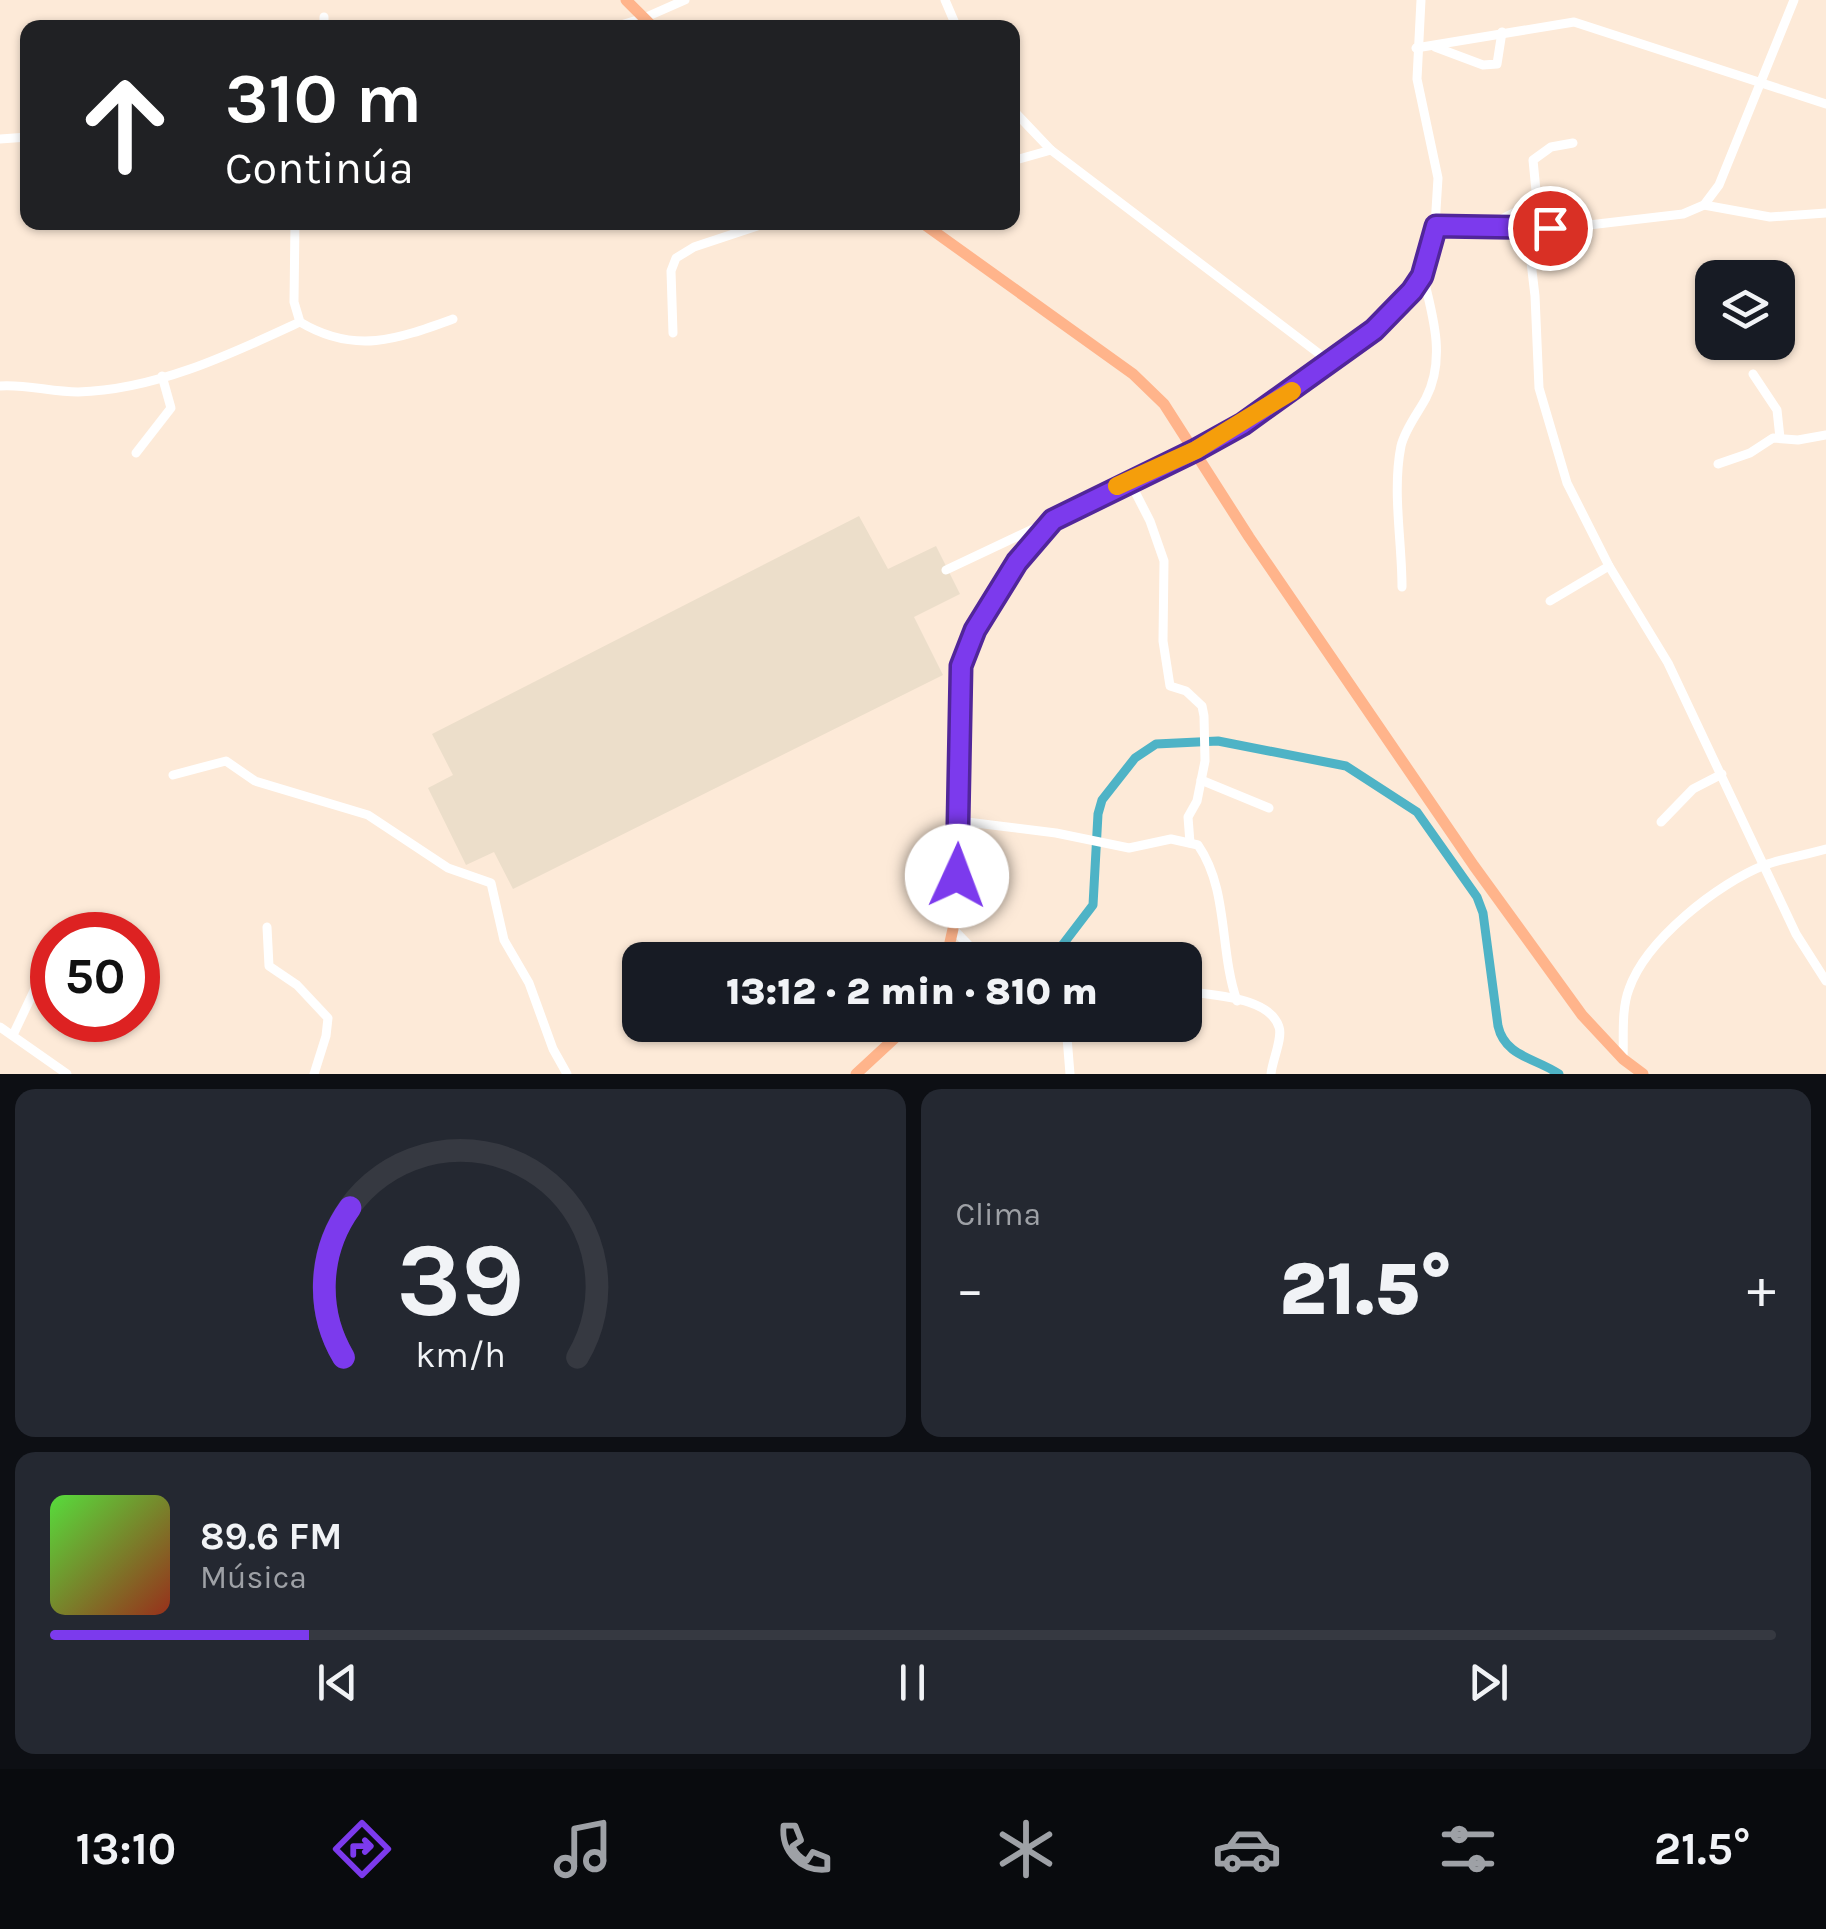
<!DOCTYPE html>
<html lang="es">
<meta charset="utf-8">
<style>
body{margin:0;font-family:Karla,sans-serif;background:#242831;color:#f1f3f6;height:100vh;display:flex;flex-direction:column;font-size:38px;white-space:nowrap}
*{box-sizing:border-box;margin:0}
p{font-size:32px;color:#9ea1a6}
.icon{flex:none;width:55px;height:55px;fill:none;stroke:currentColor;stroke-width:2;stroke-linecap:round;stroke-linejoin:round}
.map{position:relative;height:1074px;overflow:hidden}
.sheet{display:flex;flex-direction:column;gap:15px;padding:15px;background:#0d0f14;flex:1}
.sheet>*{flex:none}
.top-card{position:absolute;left:20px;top:20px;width:1000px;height:210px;border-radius:20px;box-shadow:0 2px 8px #0004;background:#202124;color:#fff;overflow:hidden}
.tools{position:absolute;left:1695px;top:260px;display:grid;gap:20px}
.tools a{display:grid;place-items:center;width:100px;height:100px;border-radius:20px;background:#171b24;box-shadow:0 2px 8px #0004;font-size:50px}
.speed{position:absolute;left:30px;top:912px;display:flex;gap:20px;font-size:50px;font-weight:700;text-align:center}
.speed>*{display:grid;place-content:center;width:130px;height:130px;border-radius:50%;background:#171b24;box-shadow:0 2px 8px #0004;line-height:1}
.speed .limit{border:15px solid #d22;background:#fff;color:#111}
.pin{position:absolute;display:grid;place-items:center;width:85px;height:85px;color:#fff;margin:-42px;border:5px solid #fff;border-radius:50%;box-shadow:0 2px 10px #0007}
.me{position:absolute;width:110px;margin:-55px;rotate:2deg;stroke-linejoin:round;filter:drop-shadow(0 0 8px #0008)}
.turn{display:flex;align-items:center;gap:35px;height:210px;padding:0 40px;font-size:45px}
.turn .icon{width:130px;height:130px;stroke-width:2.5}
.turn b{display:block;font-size:70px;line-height:85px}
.big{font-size:75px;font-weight:800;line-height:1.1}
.sheet .tile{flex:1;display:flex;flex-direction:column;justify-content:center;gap:15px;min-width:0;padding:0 35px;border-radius:20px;background:#242831}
.sheet .dial{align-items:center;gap:0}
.dial svg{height:260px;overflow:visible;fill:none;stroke:#363941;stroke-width:7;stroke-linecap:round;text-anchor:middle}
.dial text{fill:#f1f3f6;stroke:none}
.song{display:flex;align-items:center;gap:30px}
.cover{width:120px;height:120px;border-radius:15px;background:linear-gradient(135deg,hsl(110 70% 55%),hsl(10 70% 35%))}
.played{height:10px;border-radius:5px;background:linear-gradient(90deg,#7c3aed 15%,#363941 15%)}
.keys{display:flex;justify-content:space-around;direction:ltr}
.heat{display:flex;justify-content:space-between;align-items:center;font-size:55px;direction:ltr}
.sheet .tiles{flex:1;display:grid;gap:15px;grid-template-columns:1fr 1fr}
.tile:last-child{grid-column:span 2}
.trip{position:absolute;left:622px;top:942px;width:580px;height:100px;border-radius:20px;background:#171b24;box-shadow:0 2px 8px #0004;font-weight:800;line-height:100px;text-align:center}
.tab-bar{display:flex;height:160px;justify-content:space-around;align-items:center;background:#090b0e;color:#9ea1a6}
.tab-bar .icon{width:70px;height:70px}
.tab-bar .on{color:#7c3aed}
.tab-bar b{font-size:45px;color:#f1f3f6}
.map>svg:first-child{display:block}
.medical{fill:#ecdeca}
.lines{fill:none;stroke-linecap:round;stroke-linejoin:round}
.canal{stroke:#4eb3c6;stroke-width:9}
.minor{stroke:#fff;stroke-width:9}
.major{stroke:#ffb48b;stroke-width:11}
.route-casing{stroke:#51269a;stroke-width:25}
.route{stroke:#7c3aed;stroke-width:18}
.slow{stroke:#f59e0b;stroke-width:18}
</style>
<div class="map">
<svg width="1826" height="1074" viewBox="0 0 1826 1074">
<rect width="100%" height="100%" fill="#fdead8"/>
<!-- medical -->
<polygon class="medical" points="859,516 888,569 936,546 960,594 914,617 943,675 513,889 494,852 466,865 428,788 453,775 432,734"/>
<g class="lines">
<!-- canal -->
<path class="canal" d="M1051,960L1093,905L1098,814L1102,800L1135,758L1156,744L1218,741L1346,766L1417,812L1477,897L1483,913L1498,1026C1505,1057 1536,1058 1559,1074"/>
<!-- minor -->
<g class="minor">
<polyline points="945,0 957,28"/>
<polyline points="324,28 324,17"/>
<polyline points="611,28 644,18 685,0"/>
<polyline points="1435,47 1483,65 1497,64 1502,32"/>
<polyline points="1416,48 1574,22 1826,104"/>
<polyline points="1012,109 1051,150 1330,362"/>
<polyline points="0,139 28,137"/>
<polyline points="1012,161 1051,150"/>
<polyline points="1704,205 1770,217 1826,213"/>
<path d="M295,222L294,302L300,322C355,355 398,339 453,319"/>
<polyline points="1435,226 1572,227 1683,214 1704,205 1719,185 1794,0"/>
<polyline points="1488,226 1537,201 1533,160 1551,147 1573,143"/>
<polyline points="1527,228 1535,296 1539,388 1567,483 1609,566 1668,663 1796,934 1826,981"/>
<polyline points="673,333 671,271 676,258 694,247 769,222"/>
<polyline points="1753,374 1777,410 1780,438"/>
<path d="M0,386C25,384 52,392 78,392C156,390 231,354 300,322"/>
<polyline points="1196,451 1269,407 1374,330 1423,276 1435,226 1438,178 1417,79 1421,0"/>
<polyline points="136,453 171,408 162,376"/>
<polyline points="1718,464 1750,453 1773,438 1798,440 1826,435"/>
<polyline points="1129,480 1150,521 1164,561 1163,641 1170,686 1186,691 1202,706 1204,716 1205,761 1197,801 1188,817 1190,843"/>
<polyline points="946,570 1050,521"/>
<path d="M1402,587C1402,541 1392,491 1401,446C1405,429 1418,413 1426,398C1446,359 1433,316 1423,276"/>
<polyline points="1550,601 1609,566"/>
<polyline points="173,775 226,761 255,781 368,815 448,868 491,883 504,940 529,983 553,1049 567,1074"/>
<polyline points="1201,780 1269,808"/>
<path d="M959,821L1056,833L1129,848L1171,839L1198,845C1229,890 1219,950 1237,1001"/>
<polyline points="1661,822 1693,789 1722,774"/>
<polyline points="267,927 269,966 297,985 328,1018 326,1036 314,1074"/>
<polyline points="953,929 983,960"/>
<path d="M1185,991C1212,996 1269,996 1279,1027C1283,1038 1272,1061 1271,1074"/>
<polyline points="1066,1025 1070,1074"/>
<polyline points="0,1027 67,1074"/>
<polyline points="13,1035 52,953"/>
<path d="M1623,1059C1624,1037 1621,1010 1629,989C1646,940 1718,883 1765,865C1784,858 1806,855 1826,849"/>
</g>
<!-- major -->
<g class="major">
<polyline points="626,0 654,28"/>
<polyline points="921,222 1133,374 1164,404 1249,537 1474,866 1582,1015 1623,1059 1643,1074"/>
<polyline points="946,960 953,929 957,876 960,683 966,650 975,630 1017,562 1053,520 1196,451"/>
<polyline points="856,1074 909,1025"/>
</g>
</g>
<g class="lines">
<defs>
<polyline id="route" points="957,876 961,666 975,630 1017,562 1053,520 1196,450 1243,424 1374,330 1412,291 1422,276 1436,226 1550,228"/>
</defs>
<!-- route casing -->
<use href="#route" class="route-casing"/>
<!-- route -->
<use href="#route" class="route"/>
<!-- slow -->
<polyline class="slow" points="1117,486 1196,450 1292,391"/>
</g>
</svg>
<div class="tools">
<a><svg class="icon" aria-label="layers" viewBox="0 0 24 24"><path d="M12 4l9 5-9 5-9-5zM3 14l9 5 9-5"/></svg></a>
</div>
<div class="speed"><div class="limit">50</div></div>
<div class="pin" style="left:1550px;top:228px;background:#d93025"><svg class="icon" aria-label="arrive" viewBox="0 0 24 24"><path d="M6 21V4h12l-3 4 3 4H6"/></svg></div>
<svg class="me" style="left:957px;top:876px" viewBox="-20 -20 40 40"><circle r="19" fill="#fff"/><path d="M0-13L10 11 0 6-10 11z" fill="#7c3aed"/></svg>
<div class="trip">13:12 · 2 min · 810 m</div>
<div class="top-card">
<div class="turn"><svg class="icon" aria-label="ahead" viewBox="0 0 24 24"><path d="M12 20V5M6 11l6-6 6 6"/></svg><div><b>310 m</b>Continúa</div></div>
</div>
</div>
<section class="sheet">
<div class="tiles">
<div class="tile dial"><svg viewBox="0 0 100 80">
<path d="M14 69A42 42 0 1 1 86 69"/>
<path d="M14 69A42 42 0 0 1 16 23" stroke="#7c3aed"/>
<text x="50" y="56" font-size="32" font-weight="700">39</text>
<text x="50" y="72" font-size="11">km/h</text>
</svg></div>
<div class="tile"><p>Clima</p>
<div class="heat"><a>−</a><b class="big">21.5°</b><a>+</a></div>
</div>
<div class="tile">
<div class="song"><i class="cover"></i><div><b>89.6 FM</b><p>Música</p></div></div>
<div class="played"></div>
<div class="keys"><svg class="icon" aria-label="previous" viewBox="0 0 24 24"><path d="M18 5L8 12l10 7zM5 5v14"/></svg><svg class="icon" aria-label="pause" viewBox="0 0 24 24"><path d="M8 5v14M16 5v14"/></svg><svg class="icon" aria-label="next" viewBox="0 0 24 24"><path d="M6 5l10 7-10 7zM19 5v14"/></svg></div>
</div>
</div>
</section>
<nav class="tab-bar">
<b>13:10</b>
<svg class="icon on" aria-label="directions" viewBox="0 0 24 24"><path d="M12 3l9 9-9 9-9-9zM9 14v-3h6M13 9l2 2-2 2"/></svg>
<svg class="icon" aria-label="music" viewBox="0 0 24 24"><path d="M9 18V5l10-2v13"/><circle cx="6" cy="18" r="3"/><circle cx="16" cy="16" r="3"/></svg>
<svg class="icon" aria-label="phone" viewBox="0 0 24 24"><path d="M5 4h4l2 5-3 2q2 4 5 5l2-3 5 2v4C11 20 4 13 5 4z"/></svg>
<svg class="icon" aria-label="climate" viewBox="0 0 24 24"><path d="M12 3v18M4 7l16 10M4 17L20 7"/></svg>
<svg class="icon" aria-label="car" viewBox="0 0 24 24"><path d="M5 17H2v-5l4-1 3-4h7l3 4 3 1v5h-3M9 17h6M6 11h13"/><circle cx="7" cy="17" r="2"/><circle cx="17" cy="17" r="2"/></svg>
<svg class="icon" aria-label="filters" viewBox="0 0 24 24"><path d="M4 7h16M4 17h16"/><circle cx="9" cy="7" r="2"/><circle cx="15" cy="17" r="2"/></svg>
<b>21.5°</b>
</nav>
